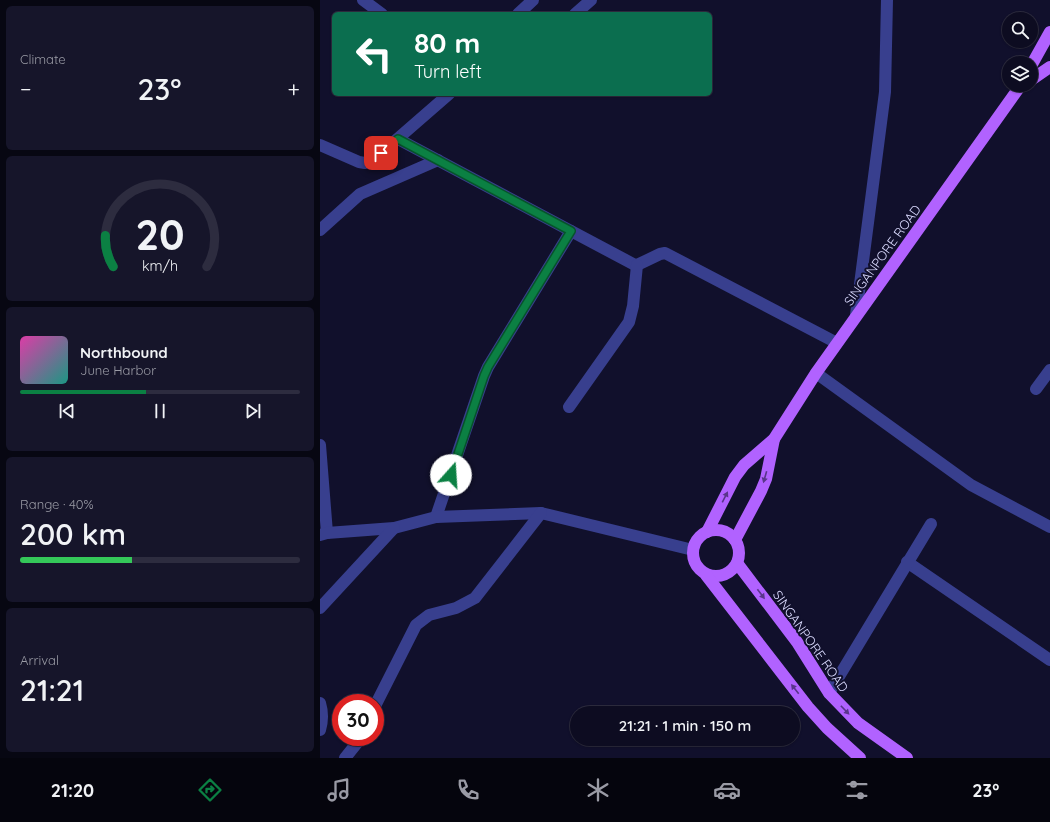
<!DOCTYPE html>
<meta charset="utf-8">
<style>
body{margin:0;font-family:Quicksand,sans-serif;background:#16152a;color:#f1f3f6;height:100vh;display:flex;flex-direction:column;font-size:15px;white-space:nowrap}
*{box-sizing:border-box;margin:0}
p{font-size:13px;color:#9a9ba5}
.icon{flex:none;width:22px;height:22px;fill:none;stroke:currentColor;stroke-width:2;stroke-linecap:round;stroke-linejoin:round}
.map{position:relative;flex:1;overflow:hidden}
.sheet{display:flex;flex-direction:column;gap:6px;padding:6px;background:#070712;width:320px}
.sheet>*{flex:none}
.top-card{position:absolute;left:12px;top:12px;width:380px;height:84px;border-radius:6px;box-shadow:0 1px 3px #0004,0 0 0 1px #2d2c3f;background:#0b6e4f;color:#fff;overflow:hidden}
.buttons{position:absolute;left:682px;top:12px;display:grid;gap:8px}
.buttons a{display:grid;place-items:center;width:36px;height:36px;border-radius:50%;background:#0d0c21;box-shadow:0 1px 3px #0004,0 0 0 1px #2d2c3f;font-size:20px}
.speed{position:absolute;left:12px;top:694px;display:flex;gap:8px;font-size:20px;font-weight:700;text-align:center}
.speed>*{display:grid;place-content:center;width:52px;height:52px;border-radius:50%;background:#0d0c21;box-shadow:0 1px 3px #0004,0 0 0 1px #2d2c3f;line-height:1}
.speed .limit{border:6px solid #d22;background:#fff;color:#111}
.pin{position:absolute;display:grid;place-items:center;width:34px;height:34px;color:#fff;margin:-17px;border-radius:8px;box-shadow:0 2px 6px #0006}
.me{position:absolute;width:44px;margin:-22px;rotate:19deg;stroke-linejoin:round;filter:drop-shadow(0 0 3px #0008)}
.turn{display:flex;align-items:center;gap:14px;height:84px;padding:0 16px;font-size:18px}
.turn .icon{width:52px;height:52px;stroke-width:2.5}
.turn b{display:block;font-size:28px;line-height:34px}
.big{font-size:30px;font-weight:600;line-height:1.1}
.sheet .card{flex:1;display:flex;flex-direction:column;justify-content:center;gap:6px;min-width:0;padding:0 14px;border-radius:6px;background:#16152a}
.sheet .dial{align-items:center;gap:0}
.dial svg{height:104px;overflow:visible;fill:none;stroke:#2d2c3f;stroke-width:7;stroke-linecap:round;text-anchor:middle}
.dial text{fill:#f1f3f6;stroke:none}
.song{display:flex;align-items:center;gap:12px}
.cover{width:48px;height:48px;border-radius:6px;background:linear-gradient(135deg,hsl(320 70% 55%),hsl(170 70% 35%))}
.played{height:4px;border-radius:2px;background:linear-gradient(90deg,#0b8043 45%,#2d2c3f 45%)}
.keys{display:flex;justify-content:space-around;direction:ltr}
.heat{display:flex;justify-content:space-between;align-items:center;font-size:22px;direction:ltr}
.charge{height:6px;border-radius:3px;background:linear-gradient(90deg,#34c759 40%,#2d2c3f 0)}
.trip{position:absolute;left:250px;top:706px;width:230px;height:40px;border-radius:20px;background:#0d0c21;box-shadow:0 1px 3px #0004,0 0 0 1px #2d2c3f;font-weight:600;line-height:40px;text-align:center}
.menu{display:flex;height:64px;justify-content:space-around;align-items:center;background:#05050d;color:#9a9ba5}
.menu .icon{width:28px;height:28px}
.menu .selected{color:#0b8043}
.menu b{font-size:18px;color:#f1f3f6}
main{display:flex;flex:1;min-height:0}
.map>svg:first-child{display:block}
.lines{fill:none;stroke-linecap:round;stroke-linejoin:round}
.minor{stroke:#383f8e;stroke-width:12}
.major{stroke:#b162ff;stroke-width:12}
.oneway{fill:#59358b}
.route-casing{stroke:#07532c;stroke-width:10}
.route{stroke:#0b8043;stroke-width:7}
.labels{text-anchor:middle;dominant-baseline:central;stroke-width:4;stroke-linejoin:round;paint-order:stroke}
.street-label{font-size:13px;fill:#dbdbff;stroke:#11102c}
</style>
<main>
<section class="sheet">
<div class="card"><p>Climate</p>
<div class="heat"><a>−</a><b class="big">23°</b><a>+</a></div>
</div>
<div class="card dial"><svg viewBox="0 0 100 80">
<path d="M14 69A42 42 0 1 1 86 69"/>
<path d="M14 69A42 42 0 0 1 8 45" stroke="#0b8043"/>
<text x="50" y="56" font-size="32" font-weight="700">20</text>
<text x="50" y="72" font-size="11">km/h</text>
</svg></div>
<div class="card">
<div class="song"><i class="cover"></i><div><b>Northbound</b><p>June Harbor</p></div></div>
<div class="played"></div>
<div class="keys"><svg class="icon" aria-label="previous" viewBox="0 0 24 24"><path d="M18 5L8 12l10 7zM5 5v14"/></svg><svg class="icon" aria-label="pause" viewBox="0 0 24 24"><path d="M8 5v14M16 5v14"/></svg><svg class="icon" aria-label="next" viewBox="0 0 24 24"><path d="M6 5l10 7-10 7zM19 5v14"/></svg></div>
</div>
<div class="card"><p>Range · 40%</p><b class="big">200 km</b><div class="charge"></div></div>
<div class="card"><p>Arrival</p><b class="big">21:21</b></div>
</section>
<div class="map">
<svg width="730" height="758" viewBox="0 0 730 758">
<rect width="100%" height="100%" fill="#11102c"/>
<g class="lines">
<!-- minor -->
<g class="minor">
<polyline points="43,0 62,14"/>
<polyline points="198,14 213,0"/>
<polyline points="255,14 271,0"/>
<polyline points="78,139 315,265 317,265 340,254 345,253 517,343"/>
<polyline points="0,145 39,162 45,163 52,161 129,94"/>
<polyline points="0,230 40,194 118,160"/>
<polyline points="536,315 565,92 567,0"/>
<polyline points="496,373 651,485 730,527"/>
<polyline points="716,389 730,370"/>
<polyline points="249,407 309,322 313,306 317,265"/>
<polyline points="0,445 7,533"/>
<polyline points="116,517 164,376 168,367 251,231"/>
<polyline points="0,535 7,533 74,528 116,517 221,513 373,550"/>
<polyline points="587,562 730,660"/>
<polyline points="0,608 74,528"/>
<polyline points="509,693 611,524"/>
<path d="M0,703C3,713 3,720 0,730"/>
<polyline points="55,706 96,625 109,615 136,608 155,598 221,513"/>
<polyline points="25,758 37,743 40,737"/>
</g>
<!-- major -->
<g class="major">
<polyline points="711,66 730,32"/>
<polyline points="711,80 730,67"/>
<circle cx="396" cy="553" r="23"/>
<polyline points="387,532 415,477 424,465 454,439 496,373 701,85"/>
<polyline points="415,540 441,491 446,479 454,439"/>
<polyline points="417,563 477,642 509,693 538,723 587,758"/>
<polyline points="386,575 488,707 507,728 540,758"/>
</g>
</g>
<!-- one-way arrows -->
<defs><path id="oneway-solid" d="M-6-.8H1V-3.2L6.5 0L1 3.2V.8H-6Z"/></defs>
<g class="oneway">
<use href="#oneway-solid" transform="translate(445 477) rotate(106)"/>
<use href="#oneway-solid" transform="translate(405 497) rotate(-63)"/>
<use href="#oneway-solid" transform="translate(441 594) rotate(53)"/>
<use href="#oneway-solid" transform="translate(475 689) rotate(-128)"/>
<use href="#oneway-solid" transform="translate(525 710) rotate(46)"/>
</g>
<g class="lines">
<defs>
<polyline id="route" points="61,153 78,139 251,231 168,367 164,376 131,475"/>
</defs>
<!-- route casing -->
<use href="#route" class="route-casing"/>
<!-- route -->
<use href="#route" class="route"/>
</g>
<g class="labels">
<!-- street labels -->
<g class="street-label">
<text transform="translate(562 255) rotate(-54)">SINGANPORE ROAD</text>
<text transform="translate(491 641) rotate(55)">SINGANPORE ROAD</text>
</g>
</g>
</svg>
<div class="buttons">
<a><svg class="icon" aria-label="search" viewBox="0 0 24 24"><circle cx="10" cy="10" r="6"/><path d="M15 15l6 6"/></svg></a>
<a><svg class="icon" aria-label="layers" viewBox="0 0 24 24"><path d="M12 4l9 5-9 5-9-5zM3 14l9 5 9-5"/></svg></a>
</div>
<div class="speed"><div class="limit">30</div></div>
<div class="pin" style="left:61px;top:153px;background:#d93025"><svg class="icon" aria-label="arrive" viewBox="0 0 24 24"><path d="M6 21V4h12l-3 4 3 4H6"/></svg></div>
<svg class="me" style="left:131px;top:475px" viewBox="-20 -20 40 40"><circle r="19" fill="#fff"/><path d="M0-13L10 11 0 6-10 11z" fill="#0b8043"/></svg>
<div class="trip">21:21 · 1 min · 150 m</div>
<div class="top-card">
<div class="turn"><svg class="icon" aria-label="left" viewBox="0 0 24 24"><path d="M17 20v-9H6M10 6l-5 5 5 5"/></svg><div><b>80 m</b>Turn left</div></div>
</div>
</div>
</main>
<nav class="menu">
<b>21:20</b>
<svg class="icon selected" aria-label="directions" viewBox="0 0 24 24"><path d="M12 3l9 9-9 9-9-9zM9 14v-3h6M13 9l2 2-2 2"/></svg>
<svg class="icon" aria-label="music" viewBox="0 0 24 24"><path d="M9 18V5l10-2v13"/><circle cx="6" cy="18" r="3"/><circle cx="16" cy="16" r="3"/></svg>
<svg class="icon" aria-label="phone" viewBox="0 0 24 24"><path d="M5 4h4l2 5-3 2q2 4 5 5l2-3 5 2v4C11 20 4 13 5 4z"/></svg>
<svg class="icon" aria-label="climate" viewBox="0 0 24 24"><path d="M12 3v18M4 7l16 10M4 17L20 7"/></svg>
<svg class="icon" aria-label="car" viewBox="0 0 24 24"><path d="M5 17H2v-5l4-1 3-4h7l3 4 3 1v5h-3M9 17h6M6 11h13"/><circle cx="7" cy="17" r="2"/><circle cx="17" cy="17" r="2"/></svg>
<svg class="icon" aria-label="filters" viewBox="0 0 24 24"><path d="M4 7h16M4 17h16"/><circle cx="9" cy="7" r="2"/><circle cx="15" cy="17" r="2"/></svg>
<b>23°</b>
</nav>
